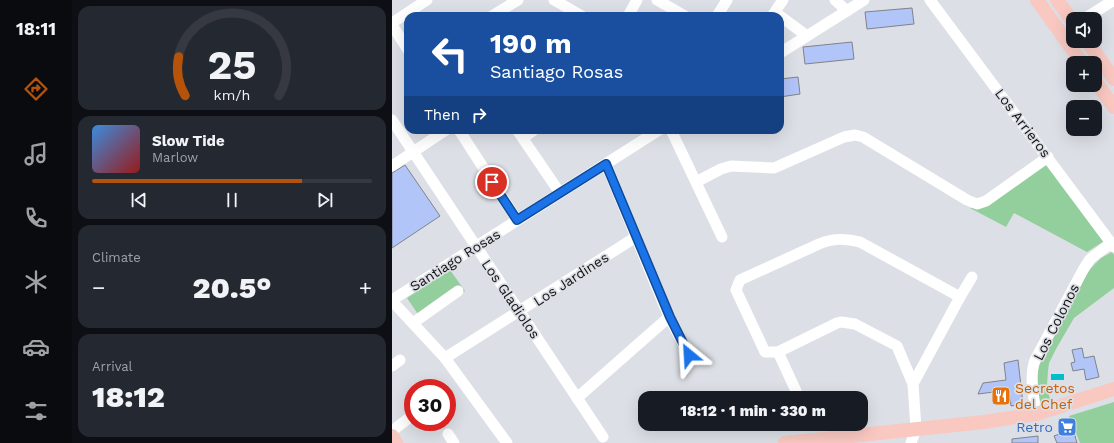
<!DOCTYPE html>
<meta charset="utf-8">
<style>
body{margin:0;font-family:"Work Sans",sans-serif;background:#242831;color:#f1f3f6;height:100vh;display:flex;flex-direction:column;font-size:15px;white-space:nowrap}
*{box-sizing:border-box;margin:0}
p{font-size:13px;color:#9ea1a6}
.icon{flex:none;width:22px;height:22px;fill:none;stroke:currentColor;stroke-width:2;stroke-linecap:round;stroke-linejoin:round}
.map{position:relative;flex:1;overflow:hidden}
.side{display:flex;flex-direction:column;gap:6px;padding:6px;background:#0d0f14;width:320px}
.side>*{flex:none}
.guide{position:absolute;left:12px;top:12px;width:380px;height:122px;border-radius:12px;box-shadow:0 4px 16px #0002;background:#1a4fa0;color:#fff;overflow:hidden}
.tools{position:absolute;left:674px;top:12px;display:grid;gap:8px}
.tools a{display:grid;place-items:center;width:36px;height:36px;border-radius:8px;background:#171b24;box-shadow:0 4px 16px #0002;font-size:20px}
.speed{position:absolute;left:12px;top:379px;display:flex;gap:8px;font-size:20px;font-weight:700;text-align:center}
.speed>*{display:grid;place-content:center;width:52px;height:52px;border-radius:50%;background:#171b24;box-shadow:0 4px 16px #0002;line-height:1}
.speed .limit{border:6px solid #d22;background:#fff;color:#111}
.pin{position:absolute;display:grid;place-items:center;width:34px;height:34px;color:#fff;margin:-17px;border:2px solid #fff;border-radius:50%;box-shadow:0 1px 4px #0007}
.me{position:absolute;width:44px;margin:-22px;rotate:333deg;stroke-linejoin:round;filter:drop-shadow(0 0 3px #0008)}
.turn{display:flex;align-items:center;gap:14px;height:84px;padding:0 20px;font-size:18px}
.turn .icon{width:52px;height:52px;stroke-width:2.5}
.turn b{display:block;font-size:28px;line-height:34px}
.then{display:flex;align-items:center;height:38px;padding:0 20px;background:#0003;gap:8px;font-size:15px}
.big{font-size:30px;font-weight:800;line-height:1.1}
.side .card{flex:1;display:flex;flex-direction:column;justify-content:center;gap:6px;min-width:0;padding:0 14px;border-radius:12px;background:#242831}
.side .dial{align-items:center;gap:0}
.dial svg{height:104px;overflow:visible;fill:none;stroke:#363941;stroke-width:7;stroke-linecap:round;text-anchor:middle}
.dial text{fill:#f1f3f6;stroke:none}
.song{display:flex;align-items:center;gap:12px}
.cover{width:48px;height:48px;border-radius:6px;background:linear-gradient(135deg,hsl(210 70% 55%),hsl(0 70% 35%))}
.played{height:4px;border-radius:2px;background:linear-gradient(90deg,#b45309 75%,#363941 75%)}
.keys{display:flex;justify-content:space-around;direction:ltr}
.heat{display:flex;justify-content:space-between;align-items:center;font-size:22px;direction:ltr}
.trip{position:absolute;left:246px;top:391px;width:230px;height:40px;border-radius:12px;background:#171b24;box-shadow:0 4px 16px #0002;font-weight:800;line-height:40px;text-align:center}
main{display:flex;flex:1;min-height:0}
.menu{display:flex;flex-direction:column;width:72px;justify-content:space-around;align-items:center;background:#090b0e;color:#9ea1a6}
.menu .icon{width:28px;height:28px}
.menu .current{color:#b45309}
.menu b{font-size:18px;color:#f1f3f6}
.map>svg:first-child{display:block}
.green{fill:#93cf9c}
.water{fill:#00bfcb}
.building{fill:#b2c5f8;stroke:#808389}
.lines{fill:none;stroke-linecap:round;stroke-linejoin:round}
.minor{stroke:#fff;stroke-width:11}
.major{stroke:#f9c8c1;stroke-width:14}
.route-casing{stroke:#114b97;stroke-width:10}
.route{stroke:#1a73e8;stroke-width:7}
.labels{text-anchor:middle;dominant-baseline:central;stroke-width:3.5;stroke-linejoin:round;paint-order:stroke}
.street-label{font-size:14px;fill:#121315;stroke:#dcdfe5}
.food-label{font-size:14px;fill:#c56008;stroke:#dcdfe5;text-anchor:start}
.shop-label{font-size:14px;fill:#366cbe;stroke:#dcdfe5;text-anchor:end}
</style>
<main>
<nav class="menu">
<b>18:11</b>
<svg class="icon current" aria-label="directions" viewBox="0 0 24 24"><path d="M12 3l9 9-9 9-9-9zM9 14v-3h6M13 9l2 2-2 2"/></svg>
<svg class="icon" aria-label="music" viewBox="0 0 24 24"><path d="M9 18V5l10-2v13"/><circle cx="6" cy="18" r="3"/><circle cx="16" cy="16" r="3"/></svg>
<svg class="icon" aria-label="phone" viewBox="0 0 24 24"><path d="M5 4h4l2 5-3 2q2 4 5 5l2-3 5 2v4C11 20 4 13 5 4z"/></svg>
<svg class="icon" aria-label="climate" viewBox="0 0 24 24"><path d="M12 3v18M4 7l16 10M4 17L20 7"/></svg>
<svg class="icon" aria-label="car" viewBox="0 0 24 24"><path d="M5 17H2v-5l4-1 3-4h7l3 4 3 1v5h-3M9 17h6M6 11h13"/><circle cx="7" cy="17" r="2"/><circle cx="17" cy="17" r="2"/></svg>
<svg class="icon" aria-label="filters" viewBox="0 0 24 24"><path d="M4 7h16M4 17h16"/><circle cx="9" cy="7" r="2"/><circle cx="15" cy="17" r="2"/></svg>
</nav>
<section class="side">
<div class="card dial"><svg viewBox="0 0 100 80">
<path d="M14 69A42 42 0 1 1 86 69"/>
<path d="M14 69A42 42 0 0 1 9 39" stroke="#b45309"/>
<text x="50" y="56" font-size="32" font-weight="700">25</text>
<text x="50" y="72" font-size="11">km/h</text>
</svg></div>
<div class="card">
<div class="song"><i class="cover"></i><div><b>Slow Tide</b><p>Marlow</p></div></div>
<div class="played"></div>
<div class="keys"><svg class="icon" aria-label="previous" viewBox="0 0 24 24"><path d="M18 5L8 12l10 7zM5 5v14"/></svg><svg class="icon" aria-label="pause" viewBox="0 0 24 24"><path d="M8 5v14M16 5v14"/></svg><svg class="icon" aria-label="next" viewBox="0 0 24 24"><path d="M6 5l10 7-10 7zM19 5v14"/></svg></div>
</div>
<div class="card"><p>Climate</p>
<div class="heat"><a>−</a><b class="big">20.5°</b><a>+</a></div>
</div>
<div class="card"><p>Arrival</p><b class="big">18:12</b></div>
</section>
<div class="map">
<svg width="722" height="443" viewBox="0 0 722 443">
<rect width="100%" height="100%" fill="#dcdfe5"/>
<!-- green -->
<g class="green">
<polygon points="655,162 712,241 695,252 622,213 614,227 578,208 584,208"/>
<polygon points="720,252 722,255 722,288 682,318 664,349 657,363 656,371 655,385 658,400 647,404 644,377 647,366 697,270 709,258"/>
<polygon points="58,270 73,291 30,320 15,298"/>
<polygon points="722,402 722,443 688,443 677,416"/>
</g>
<!-- water -->
<rect class="water" x="659" y="374" width="13" height="6"/>
<!-- building -->
<g class="building">
<polygon points="520,8 522,24 475,29 473,12"/>
<polygon points="460,42 462,59 413,64 411,47"/>
<polygon points="406,77 408,94 388,97 388,79"/>
<polygon points="13,165 48,216 0,248 0,173"/>
<polygon points="690,348 692,358 702,356 707,377 694,380 692,369 681,371 679,363 683,362 680,350"/>
<polygon points="626,360 631,404 619,406 617,390 586,394 591,383 614,380 612,363"/>
<polygon points="681,429 685,443 665,443 662,436"/>
<polygon points="646,436 646,443 620,443 620,439"/>
</g>
<g class="lines">
<!-- minor -->
<g class="minor">
<polyline points="162,0 190,16"/>
<polyline points="265,0 293,16"/>
<polyline points="443,0 455,11"/>
<polyline points="538,0 722,247"/>
<polyline points="100,16 126,0"/>
<polyline points="236,16 245,0"/>
<polyline points="325,16 335,0"/>
<polyline points="380,16 391,0"/>
<polyline points="388,16 415,36"/>
<polyline points="692,19 722,0"/>
<polyline points="0,23 35,0"/>
<polyline points="0,25 16,50"/>
<polyline points="388,53 472,0"/>
<polyline points="0,120 211,437"/>
<polyline points="67,130 125,220"/>
<polyline points="125,130 168,193"/>
<polyline points="279,130 330,237"/>
<polyline points="131,138 142,130"/>
<polyline points="214,164 277,317 297,355"/>
<polyline points="0,166 54,130"/>
<polyline points="304,182 329,169 339,166 382,168 452,137 463,135 471,137 575,200 585,204 594,201 656,157"/>
<polyline points="568,297 580,277"/>
<polyline points="0,300 267,130"/>
<polyline points="0,301 53,358 115,443"/>
<polyline points="21,323 66,291"/>
<polyline points="386,352 404,391"/>
<polyline points="53,358 244,237"/>
<polyline points="0,366 8,360"/>
<polyline points="185,398 277,317"/>
<path d="M644,414C642,396 637,377 643,360L691,270L698,259L719,243"/>
<polyline points="0,431 21,415"/>
<polyline points="56,434 62,443"/>
<path d="M519,443L524,429L521,384L568,297L468,242C453,238 441,238 427,244L348,280L344,290L373,352H386L445,323L449,322L463,324L505,346L521,384"/>
</g>
<!-- major -->
<g class="major">
<polyline points="645,0 690,63"/>
<polyline points="665,0 681,22"/>
<polyline points="695,41 722,79"/>
<polyline points="703,81 722,107"/>
<polyline points="0,436 4,443"/>
<polyline points="393,443 592,422 644,414 722,389"/>
</g>
</g>
<g class="lines">
<defs>
<polyline id="route" points="100,182 125,220 214,164 278,317 297,355"/>
</defs>
<!-- route casing -->
<use href="#route" class="route-casing"/>
<!-- route -->
<use href="#route" class="route"/>
</g>
<!-- icons -->
<defs>
<symbol id="restaurant-square" viewBox="-11 -11 22 22"><rect x="-9" y="-9" width="18" height="18" rx="4" fill="#e8710a" stroke="#dcdfe5"/><path d="M-5-6h1v4h1v-4h1v4h1v-4h1v5L-1.5 .5V6h-2V.5L-5-1ZM5-6V6H3V1.5H1.5Q1.5-4 5-6Z" fill="#fff"/></symbol>
<symbol id="supermarket-square" viewBox="-11 -11 22 22"><rect x="-9" y="-9" width="18" height="18" rx="4" fill="#3f7fe0" stroke="#dcdfe5"/><path d="M-6-5.5h2.5l.6 2H6L4.5 2H-2.5L-4.4-4H-6ZM-1.5 3.2a1.3 1.3 0 1 0 .1 0ZM3 3.2a1.3 1.3 0 1 0 .1 0Z" fill="#fff"/></symbol>
</defs>
<g fill-rule="evenodd">
<use href="#restaurant-square" x="598" y="385" width="22" height="22"/>
<use href="#supermarket-square" x="664" y="416" width="22" height="22"/>
</g>
<g class="labels">
<!-- street labels -->
<g class="street-label">
<text transform="translate(631 123) rotate(53)">Los Arrieros</text>
<text transform="translate(63 260) rotate(-32)">Santiago Rosas</text>
<text transform="translate(179 279) rotate(-33)">Los Jardines</text>
<text transform="translate(119 299) rotate(56)">Los Gladiolos</text>
<text transform="translate(664 322) rotate(-63)">Los Colonos</text>
</g>
<!-- food labels -->
<g class="food-label">
<text x="623" y="388">Secretos<tspan x="623" dy="16">del Chef</tspan></text>
</g>
<!-- shop labels -->
<g class="shop-label">
<text x="661" y="427">Retro</text>
</g>
</g>
</svg>
<div class="tools">
<a><svg class="icon" aria-label="sound" viewBox="0 0 24 24"><path d="M4 9h4l5-4v14l-5-4H4zM17 9q2 3 0 6"/></svg></a>
<a>+</a>
<a>−</a>
</div>
<div class="speed"><div class="limit">30</div></div>
<div class="pin" style="left:100px;top:182px;background:#d93025"><svg class="icon" aria-label="arrive" viewBox="0 0 24 24"><path d="M6 21V4h12l-3 4 3 4H6"/></svg></div>
<svg class="me" style="left:297px;top:355px" viewBox="-20 -20 40 40"><path d="M0-17L14 15 0 8-14 15z" fill="#1a73e8" stroke="#fff" stroke-width="4"/></svg>
<div class="trip">18:12 · 1 min · 330 m</div>
<div class="guide">
<div class="turn"><svg class="icon" aria-label="left" viewBox="0 0 24 24"><path d="M17 20v-9H6M10 6l-5 5 5 5"/></svg><div><b>190 m</b>Santiago Rosas</div></div>
<div class="then">Then<svg class="icon" aria-label="right" viewBox="0 0 24 24"><path d="M7 20v-9h11M14 6l5 5-5 5"/></svg></div>
</div>
</div>
</main>
